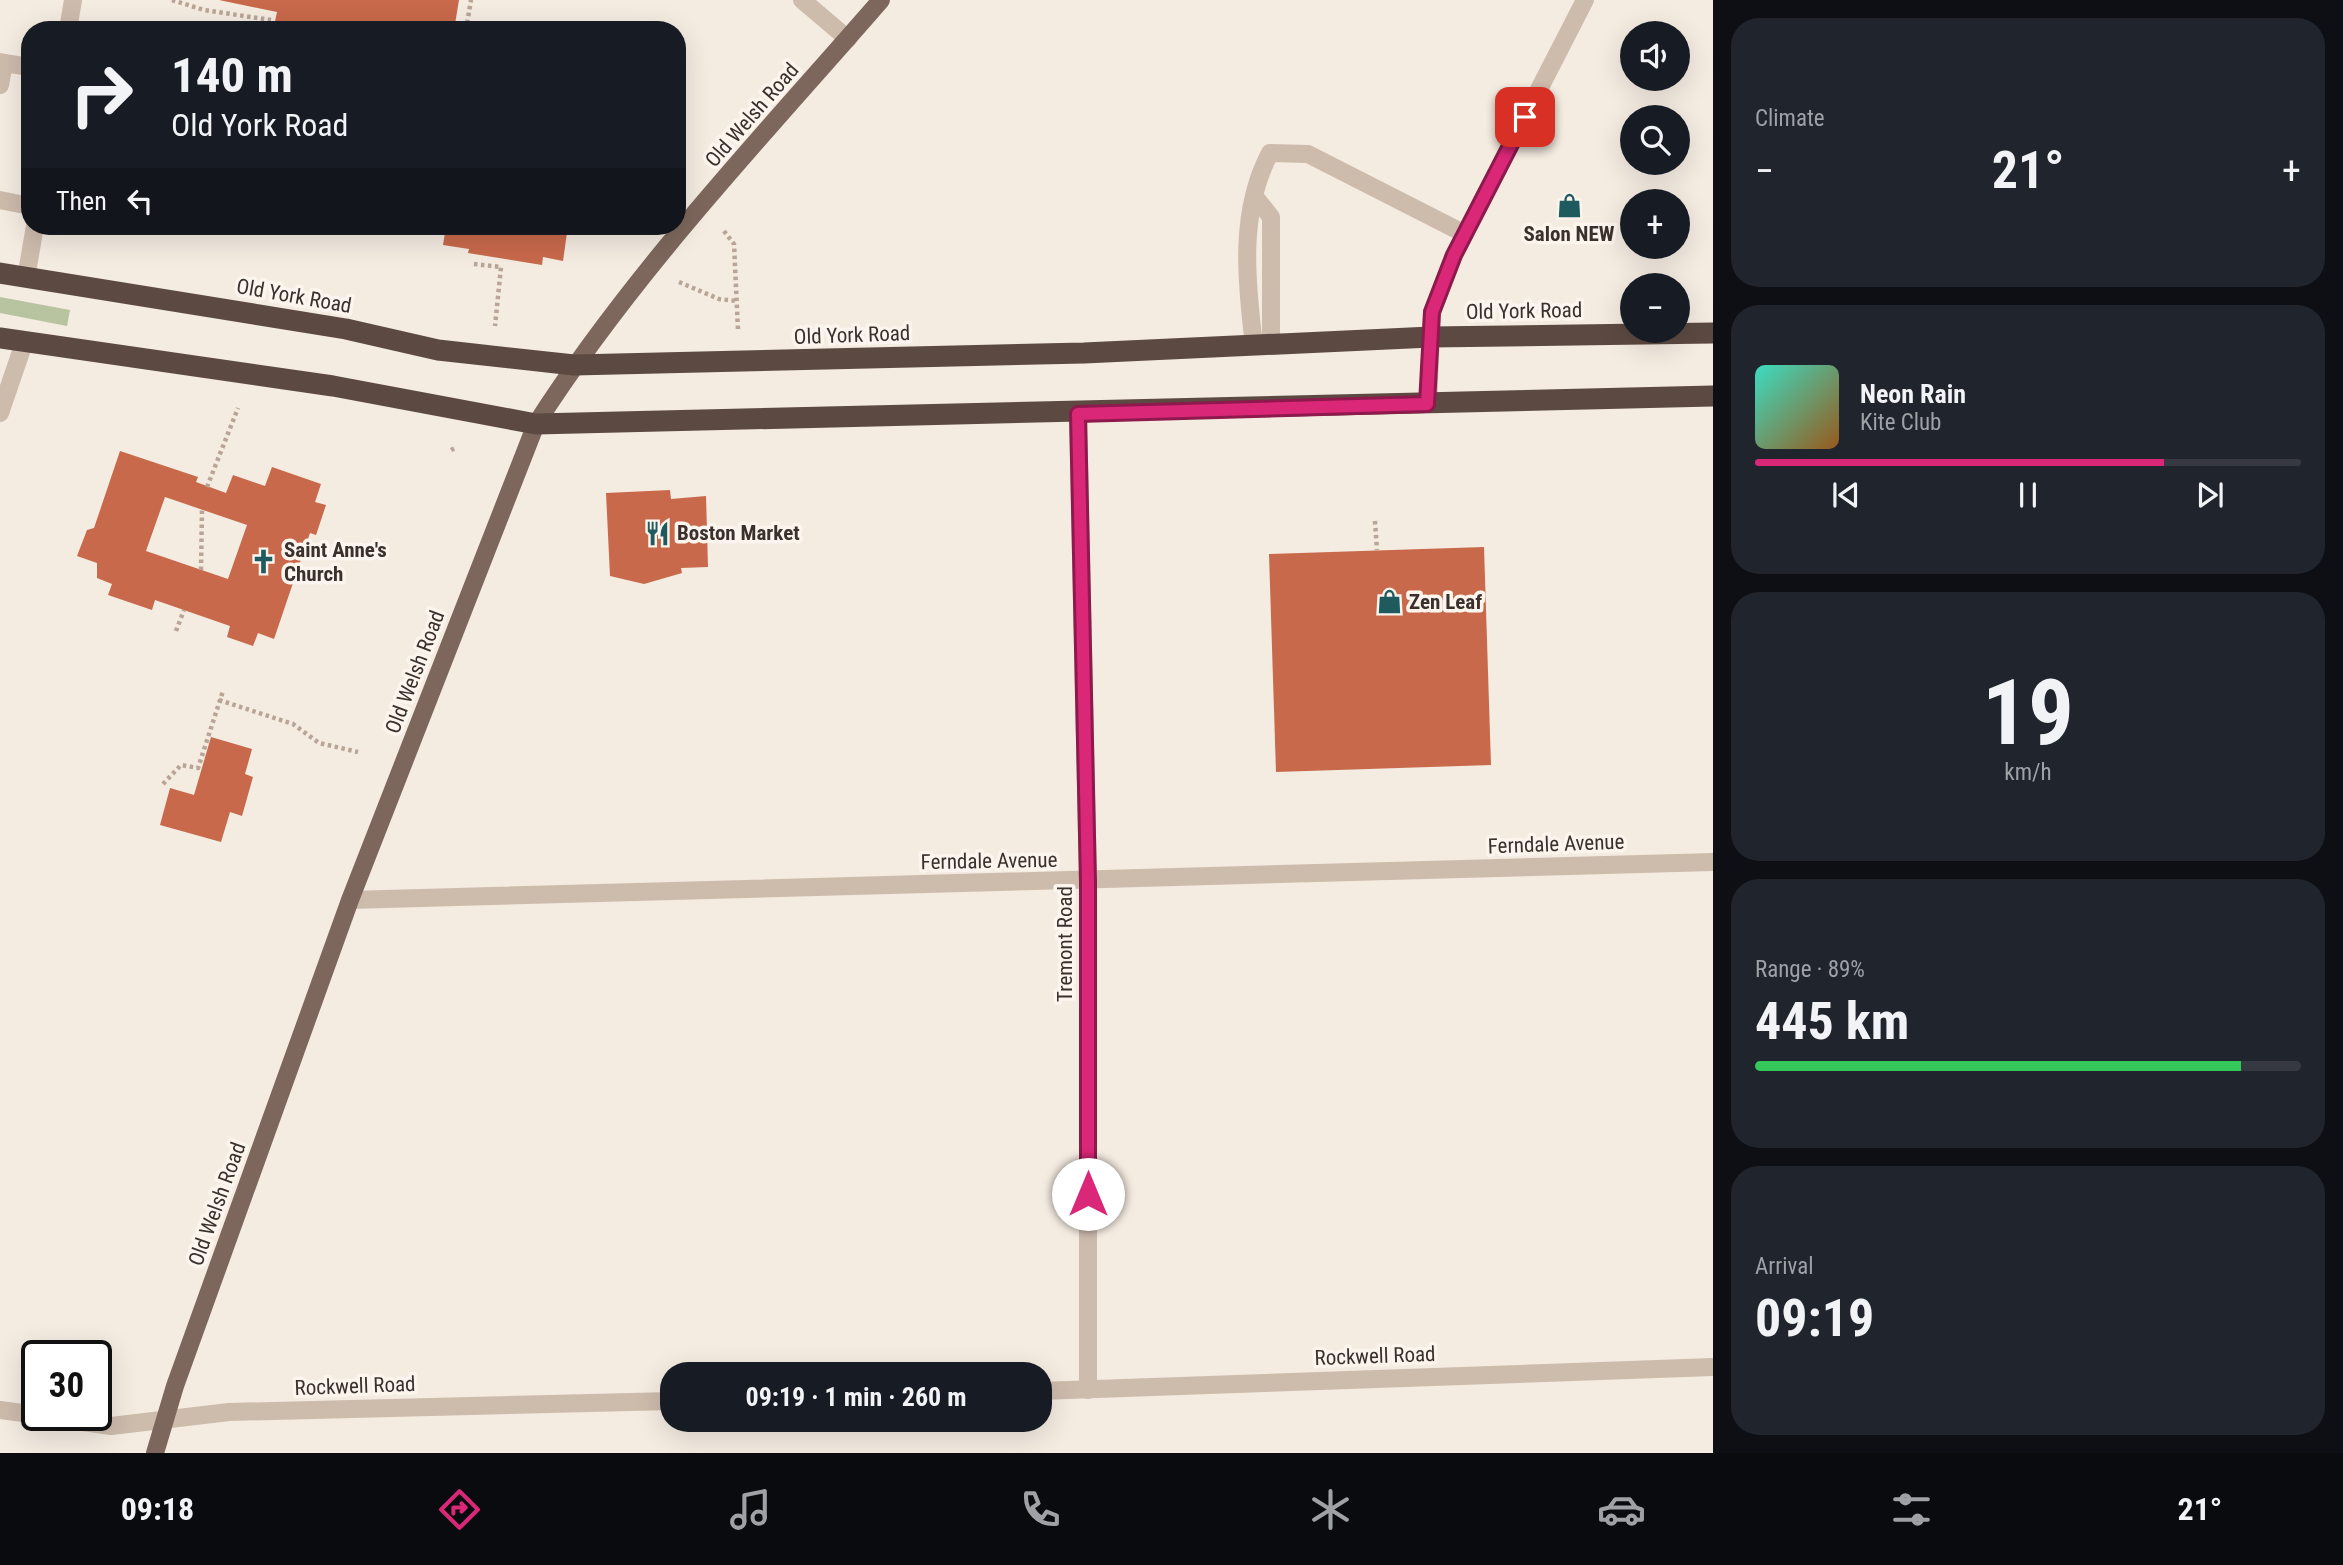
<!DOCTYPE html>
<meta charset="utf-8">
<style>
body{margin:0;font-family:"Roboto Condensed",sans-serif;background:#20242c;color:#f1f3f6;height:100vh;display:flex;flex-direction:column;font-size:26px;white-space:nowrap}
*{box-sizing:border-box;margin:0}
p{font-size:23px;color:#9ea1a6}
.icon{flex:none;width:38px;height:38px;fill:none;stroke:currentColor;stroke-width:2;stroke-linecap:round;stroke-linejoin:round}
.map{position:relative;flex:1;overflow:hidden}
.details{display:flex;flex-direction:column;gap:18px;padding:18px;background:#0d0f14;width:630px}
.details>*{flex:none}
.banner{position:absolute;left:21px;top:21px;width:665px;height:214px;border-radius:28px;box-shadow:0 7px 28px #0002;background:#171b24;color:#f1f3f6;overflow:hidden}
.controls{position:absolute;left:1620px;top:21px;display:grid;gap:14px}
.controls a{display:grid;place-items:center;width:70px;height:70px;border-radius:50%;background:#171b24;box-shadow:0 7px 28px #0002;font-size:35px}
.speed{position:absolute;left:21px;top:1340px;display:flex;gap:14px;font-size:35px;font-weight:700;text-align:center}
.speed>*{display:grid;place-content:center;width:91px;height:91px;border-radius:50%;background:#171b24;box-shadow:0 7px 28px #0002;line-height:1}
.speed .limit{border:4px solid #111;border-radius:10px;background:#fff;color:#111}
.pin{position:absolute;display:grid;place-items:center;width:60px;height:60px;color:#fff;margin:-30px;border-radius:14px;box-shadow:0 4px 10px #0006}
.me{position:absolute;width:77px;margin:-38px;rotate:0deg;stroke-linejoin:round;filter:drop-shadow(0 0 5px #0008)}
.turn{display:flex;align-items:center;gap:24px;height:147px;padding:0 35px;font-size:32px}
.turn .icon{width:91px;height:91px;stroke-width:2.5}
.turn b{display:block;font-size:49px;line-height:60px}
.then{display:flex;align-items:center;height:66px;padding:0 35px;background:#0003;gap:14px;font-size:26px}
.big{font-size:52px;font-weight:700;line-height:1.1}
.details .tile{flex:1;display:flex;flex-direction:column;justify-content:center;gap:10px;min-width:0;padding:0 24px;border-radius:28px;background:#20242c}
.details .dial{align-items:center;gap:0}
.dial b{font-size:91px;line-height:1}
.song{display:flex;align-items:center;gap:21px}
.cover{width:84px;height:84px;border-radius:10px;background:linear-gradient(135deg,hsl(170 70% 55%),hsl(30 70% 35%))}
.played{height:7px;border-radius:4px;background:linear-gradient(90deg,#db2777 75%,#363941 75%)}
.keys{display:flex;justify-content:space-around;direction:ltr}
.heat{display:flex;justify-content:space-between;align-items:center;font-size:38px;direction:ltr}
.charge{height:10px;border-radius:5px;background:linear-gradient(90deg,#34c759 89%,#363941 0)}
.trip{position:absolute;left:660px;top:1362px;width:392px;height:70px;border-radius:28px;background:#171b24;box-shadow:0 7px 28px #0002;font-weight:700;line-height:70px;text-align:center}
.tab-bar{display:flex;height:112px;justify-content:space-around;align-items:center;background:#090b0e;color:#9ea1a6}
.tab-bar .icon{width:49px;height:49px}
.tab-bar .current{color:#db2777}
.tab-bar b{font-size:32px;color:#f1f3f6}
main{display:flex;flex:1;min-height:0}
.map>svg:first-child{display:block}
.green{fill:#b8c4a0}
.building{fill:#c8694b;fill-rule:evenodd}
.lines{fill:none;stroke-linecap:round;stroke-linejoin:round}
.path{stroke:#b9a596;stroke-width:4.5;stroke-dasharray:3.5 3.5;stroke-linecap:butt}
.minor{stroke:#cdbbac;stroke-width:18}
.major{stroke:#7d675c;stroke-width:18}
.highway{stroke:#5c4a42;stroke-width:21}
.route-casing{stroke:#8e194d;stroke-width:18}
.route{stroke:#db2777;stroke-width:12}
.labels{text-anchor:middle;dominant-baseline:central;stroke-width:7;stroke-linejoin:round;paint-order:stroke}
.street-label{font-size:21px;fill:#3b302b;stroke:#fbf5ee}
.poi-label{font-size:21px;font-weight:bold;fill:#3b302b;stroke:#fbf5ee;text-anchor:start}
</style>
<main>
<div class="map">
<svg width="1713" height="1453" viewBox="0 0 1713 1453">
<rect width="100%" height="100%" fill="#f4ebe1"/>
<!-- green -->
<polygon class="green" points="0,297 70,310 67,326 0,313"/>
<!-- building -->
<g class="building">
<polygon points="219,0 459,0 454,30 296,30 274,26 277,12"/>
<polygon points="446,226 568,226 563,261 543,257 542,265 468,253 469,249 443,245"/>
<path d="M120,451L198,477L196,482L226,493L233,475L265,486L272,467L321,484L315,502L326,505L316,535L310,533L274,639L258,633L253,646L227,637L230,626L155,600L152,610L108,595L112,584L97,578V563L77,556L87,530L94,528ZM165,497L247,525L228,579L146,551Z"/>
<polygon points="670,490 671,499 706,496 708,567 681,568 682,573 644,584 610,576 606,493"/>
<polygon points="1484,547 1491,765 1276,772 1269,554"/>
<polygon points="211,737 252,749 245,774 253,777 242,816 230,812 221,842 160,825 170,788 194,795"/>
</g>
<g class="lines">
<!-- path -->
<g class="path">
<polyline points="172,0 204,10 271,20"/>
<polyline points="466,30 471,0"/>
<polyline points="724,231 734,244 738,330"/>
<polyline points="474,264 501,267 495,326"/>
<polyline points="679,282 719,299 737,301"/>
<polyline points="451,450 457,447"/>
<polyline points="207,487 238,408"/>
<polyline points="1375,521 1377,550"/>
<polyline points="201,570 202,510"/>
<polyline points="176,631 184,610"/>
<polyline points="219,700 293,724 319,743 358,752"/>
<polyline points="163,784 181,765 198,768 223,691"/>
</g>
<!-- minor -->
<g class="minor">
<polyline points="802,0 848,39"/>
<polyline points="68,30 73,0"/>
<polyline points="0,62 4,63 0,85"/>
<polyline points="4,63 30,67"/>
<polyline points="1255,197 1271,217 1271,345"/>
<polyline points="0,200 30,206"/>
<polyline points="26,278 35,226"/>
<path d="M1254,345C1246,280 1239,211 1270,153L1308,154L1465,234"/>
<polyline points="1428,404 1432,312 1454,255 1585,0"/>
<polyline points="0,413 24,343"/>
<polyline points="1078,414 1088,882 1088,1390"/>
<polyline points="350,900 1713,862"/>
<polyline points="1040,1391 1713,1367"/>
<polyline points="0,1410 37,1415"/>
<polyline points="40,1416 111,1426 229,1412 672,1401"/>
</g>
<!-- major -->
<path class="major" d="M155,1453L175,1386L350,900L536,424C634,271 762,137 881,0"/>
<!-- highway -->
<g class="highway">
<polyline points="0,273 346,329 438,350 574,365 1084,353 1431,337 1713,333"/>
<polyline points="0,338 333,386 536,424 1713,396"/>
</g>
</g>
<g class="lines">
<defs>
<polyline id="route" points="1088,1194 1088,882 1078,414 1427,404 1432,312 1454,255 1525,117"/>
</defs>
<!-- route casing -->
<use href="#route" class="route-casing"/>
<!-- route -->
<use href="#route" class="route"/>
</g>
<!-- icons -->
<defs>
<symbol id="shop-bare" viewBox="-9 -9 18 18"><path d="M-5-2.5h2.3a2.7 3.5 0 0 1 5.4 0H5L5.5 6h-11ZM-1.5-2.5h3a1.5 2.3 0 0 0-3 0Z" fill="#1f5a5e" stroke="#fbf5ee" stroke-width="2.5" paint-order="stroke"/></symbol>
<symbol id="restaurant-bare" viewBox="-9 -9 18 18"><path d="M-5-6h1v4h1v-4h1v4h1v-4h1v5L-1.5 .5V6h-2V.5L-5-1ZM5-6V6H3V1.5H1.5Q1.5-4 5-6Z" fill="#1f5a5e" stroke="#fbf5ee" stroke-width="2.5" paint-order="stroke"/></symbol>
<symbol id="church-bare" viewBox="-9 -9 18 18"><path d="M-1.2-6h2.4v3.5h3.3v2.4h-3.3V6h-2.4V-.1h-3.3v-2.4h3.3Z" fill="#1f5a5e" stroke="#fbf5ee" stroke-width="2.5" paint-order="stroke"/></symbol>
</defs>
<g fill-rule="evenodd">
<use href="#shop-bare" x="1552" y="188" width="35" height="35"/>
<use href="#restaurant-bare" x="640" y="516" width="35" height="35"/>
<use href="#church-bare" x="246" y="544" width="35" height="35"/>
<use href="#shop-bare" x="1372" y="584" width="35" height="35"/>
</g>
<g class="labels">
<!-- street labels -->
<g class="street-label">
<text transform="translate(752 115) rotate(-49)">Old Welsh Road</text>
<text transform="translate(294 296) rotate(10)">Old York Road</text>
<text transform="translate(1524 311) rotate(-1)">Old York Road</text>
<text transform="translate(852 335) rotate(-2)">Old York Road</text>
<text transform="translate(415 672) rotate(-69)">Old Welsh Road</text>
<text transform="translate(1556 844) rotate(-2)">Ferndale Avenue</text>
<text transform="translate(989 861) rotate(-1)">Ferndale Avenue</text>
<text transform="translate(1065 944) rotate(-90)">Tremont Road</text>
<text transform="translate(217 1204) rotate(-70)">Old Welsh Road</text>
<text transform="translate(1375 1356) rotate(-2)">Rockwell Road</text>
<text transform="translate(355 1386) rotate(-2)">Rockwell Road</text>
</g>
<!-- poi labels -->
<g class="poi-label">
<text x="1569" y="234" text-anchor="middle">Salon NEW</text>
<text x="677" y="533">Boston Market</text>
<text x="284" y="550">Saint Anne's<tspan x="284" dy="24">Church</tspan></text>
<text x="1409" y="602">Zen Leaf</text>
</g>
</g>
</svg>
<div class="controls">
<a><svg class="icon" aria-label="sound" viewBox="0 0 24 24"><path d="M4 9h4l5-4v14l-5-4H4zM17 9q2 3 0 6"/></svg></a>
<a><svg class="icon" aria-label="search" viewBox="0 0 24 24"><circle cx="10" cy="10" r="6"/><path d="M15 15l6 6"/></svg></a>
<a>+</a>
<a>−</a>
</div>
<div class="speed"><div class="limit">30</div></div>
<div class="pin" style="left:1525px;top:117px;background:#d93025"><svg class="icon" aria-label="arrive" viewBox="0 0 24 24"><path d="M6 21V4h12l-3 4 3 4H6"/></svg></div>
<svg class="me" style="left:1088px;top:1194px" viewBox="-20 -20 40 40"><circle r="19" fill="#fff"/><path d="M0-13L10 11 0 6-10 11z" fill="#db2777"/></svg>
<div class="trip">09:19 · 1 min · 260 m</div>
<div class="banner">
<div class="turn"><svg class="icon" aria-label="right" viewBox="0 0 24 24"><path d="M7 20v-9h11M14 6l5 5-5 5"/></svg><div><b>140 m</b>Old York Road</div></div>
<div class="then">Then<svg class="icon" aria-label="left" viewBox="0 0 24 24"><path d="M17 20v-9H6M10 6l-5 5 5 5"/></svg></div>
</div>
</div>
<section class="details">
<div class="tile"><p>Climate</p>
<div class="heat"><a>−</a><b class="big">21°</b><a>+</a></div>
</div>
<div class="tile">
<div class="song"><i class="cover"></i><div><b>Neon Rain</b><p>Kite Club</p></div></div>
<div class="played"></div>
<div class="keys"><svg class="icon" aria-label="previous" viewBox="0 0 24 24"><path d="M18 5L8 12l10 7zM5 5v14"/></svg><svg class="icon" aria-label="pause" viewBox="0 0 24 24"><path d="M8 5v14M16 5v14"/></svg><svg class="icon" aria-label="next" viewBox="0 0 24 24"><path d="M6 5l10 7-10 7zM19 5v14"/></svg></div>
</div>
<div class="tile dial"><b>19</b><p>km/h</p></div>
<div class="tile"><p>Range · 89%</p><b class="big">445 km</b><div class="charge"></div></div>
<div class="tile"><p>Arrival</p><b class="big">09:19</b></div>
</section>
</main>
<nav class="tab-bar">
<b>09:18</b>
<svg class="icon current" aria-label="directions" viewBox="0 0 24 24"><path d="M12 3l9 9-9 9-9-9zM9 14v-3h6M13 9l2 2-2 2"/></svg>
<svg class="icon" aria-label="music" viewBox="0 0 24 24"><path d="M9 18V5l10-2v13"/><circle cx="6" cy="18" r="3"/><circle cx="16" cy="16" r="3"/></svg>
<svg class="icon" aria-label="phone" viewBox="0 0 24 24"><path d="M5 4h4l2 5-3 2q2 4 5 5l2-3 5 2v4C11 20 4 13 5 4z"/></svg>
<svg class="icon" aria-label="climate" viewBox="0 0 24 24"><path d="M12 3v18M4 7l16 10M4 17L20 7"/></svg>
<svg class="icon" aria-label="car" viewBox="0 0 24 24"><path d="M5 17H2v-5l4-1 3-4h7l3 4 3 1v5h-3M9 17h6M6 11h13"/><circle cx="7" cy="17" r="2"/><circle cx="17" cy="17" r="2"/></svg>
<svg class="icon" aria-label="filters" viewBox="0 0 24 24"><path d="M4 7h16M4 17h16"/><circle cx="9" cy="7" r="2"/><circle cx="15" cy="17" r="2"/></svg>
<b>21°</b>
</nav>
